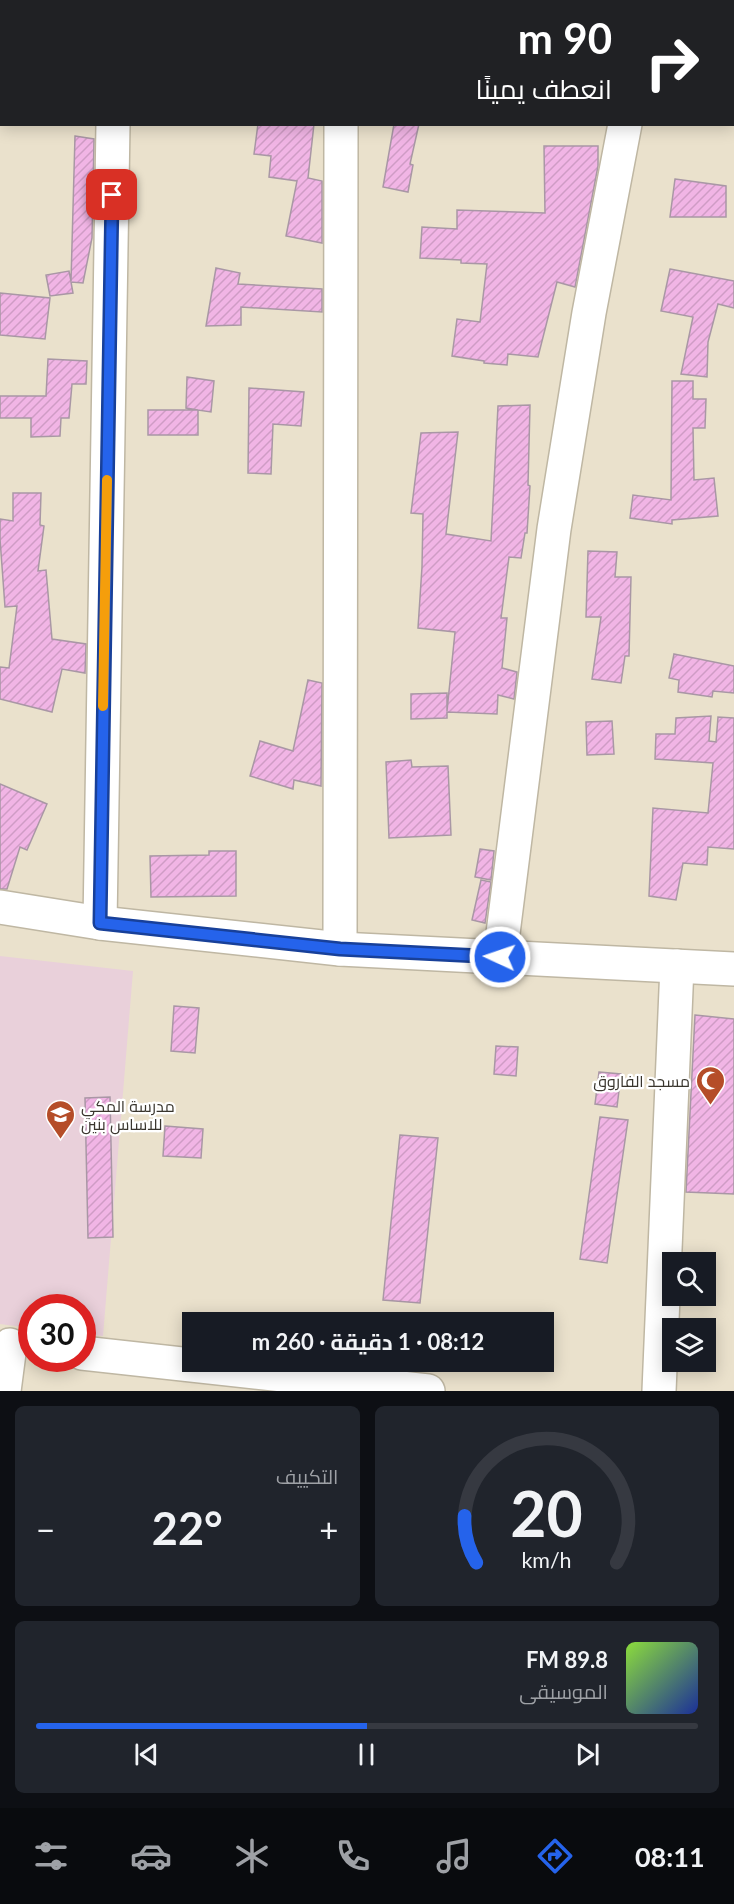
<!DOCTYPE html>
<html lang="ar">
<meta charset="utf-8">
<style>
body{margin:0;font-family:Lato,Cairo,sans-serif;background:#20242c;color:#f1f3f6;direction:rtl;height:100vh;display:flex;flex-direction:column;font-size:22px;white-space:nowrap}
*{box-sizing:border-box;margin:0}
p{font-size:20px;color:#9ea1a6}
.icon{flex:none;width:33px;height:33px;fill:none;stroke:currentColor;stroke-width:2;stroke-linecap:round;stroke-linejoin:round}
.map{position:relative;height:1391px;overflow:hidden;direction:ltr}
.sheet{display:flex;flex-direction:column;gap:15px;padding:15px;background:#0d0f14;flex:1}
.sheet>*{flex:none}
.guide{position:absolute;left:0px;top:0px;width:735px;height:126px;box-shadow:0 3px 15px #0003;direction:rtl;background:#202124;color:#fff;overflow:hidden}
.fabs{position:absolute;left:662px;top:1252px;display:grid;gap:12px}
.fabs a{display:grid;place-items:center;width:54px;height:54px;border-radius:0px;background:#171b24;box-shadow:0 3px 15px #0003;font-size:30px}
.speed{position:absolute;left:18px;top:1294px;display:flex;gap:12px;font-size:30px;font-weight:700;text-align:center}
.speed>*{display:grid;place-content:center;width:78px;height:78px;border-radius:50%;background:#171b24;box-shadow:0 3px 15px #0003;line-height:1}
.speed .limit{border:9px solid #d22;background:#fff;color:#111}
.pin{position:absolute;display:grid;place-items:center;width:51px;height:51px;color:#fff;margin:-26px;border-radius:12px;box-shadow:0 3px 9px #0006}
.me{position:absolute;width:66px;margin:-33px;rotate:273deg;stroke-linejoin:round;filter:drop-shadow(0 0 4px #0008)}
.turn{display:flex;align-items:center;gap:21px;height:126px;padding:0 24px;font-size:27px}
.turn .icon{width:78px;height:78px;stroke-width:2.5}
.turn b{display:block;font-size:42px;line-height:51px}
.big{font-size:45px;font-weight:700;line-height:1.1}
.sheet .widget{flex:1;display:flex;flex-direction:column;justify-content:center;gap:9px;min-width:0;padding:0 21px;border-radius:9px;background:#20242c}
.sheet .dial{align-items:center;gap:0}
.dial svg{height:156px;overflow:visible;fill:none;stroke:#363941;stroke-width:7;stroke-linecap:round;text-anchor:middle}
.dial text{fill:#f1f3f6;stroke:none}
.song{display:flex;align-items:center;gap:18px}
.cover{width:72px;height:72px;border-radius:9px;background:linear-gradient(135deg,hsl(90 70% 55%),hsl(230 70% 35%))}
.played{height:6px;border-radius:3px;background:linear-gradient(90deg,#2563eb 50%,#363941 50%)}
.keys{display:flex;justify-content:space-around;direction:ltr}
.heat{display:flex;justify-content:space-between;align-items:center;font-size:33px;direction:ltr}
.sheet .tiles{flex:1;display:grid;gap:15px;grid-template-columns:1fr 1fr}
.widget:last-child{grid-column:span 2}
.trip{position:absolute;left:182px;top:1312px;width:372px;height:60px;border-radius:0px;background:#171b24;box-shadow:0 3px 15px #0003;font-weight:700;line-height:60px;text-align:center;direction:rtl}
.tabs{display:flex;height:96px;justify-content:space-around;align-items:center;background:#090b0e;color:#9ea1a6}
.tabs .icon{width:42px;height:42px}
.tabs .active{color:#2563eb}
.tabs b{font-size:27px;color:#f1f3f6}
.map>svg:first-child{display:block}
.education{fill:#e9d0da}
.building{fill:url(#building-hatch);stroke:#a997a5;stroke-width:1.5}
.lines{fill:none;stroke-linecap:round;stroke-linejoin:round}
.street-casing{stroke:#bfb7a3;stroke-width:36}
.street{stroke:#fff;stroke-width:33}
.route-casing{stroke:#184099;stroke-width:15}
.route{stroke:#2563eb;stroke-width:10}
.slow{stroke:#f59e0b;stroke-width:10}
.labels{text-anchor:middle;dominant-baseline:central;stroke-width:4.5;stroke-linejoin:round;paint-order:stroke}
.poi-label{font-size:16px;fill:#39352d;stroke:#fff;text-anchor:end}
</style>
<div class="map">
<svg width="734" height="1391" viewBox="0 0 734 1391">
<defs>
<pattern id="building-hatch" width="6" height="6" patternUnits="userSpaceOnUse" patternTransform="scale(1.5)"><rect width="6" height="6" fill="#f1b5e5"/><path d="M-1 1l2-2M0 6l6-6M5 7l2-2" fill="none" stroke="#cf9cc5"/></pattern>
</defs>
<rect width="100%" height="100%" fill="#eae1cc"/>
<!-- education -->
<polygon class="education" points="0,956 133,971 103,1336 83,1334 82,1308 32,1308 31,1328 0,1324"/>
<!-- building -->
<g class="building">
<polygon points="258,124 314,124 308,178 322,181 322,243 286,236 297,181 269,177 271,156 254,154"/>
<polygon points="394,124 419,124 410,164 413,165 408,192 383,187"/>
<polygon points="75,136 94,139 92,238 83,283 71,282 73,293 50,296 46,275 69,271 71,281"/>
<polygon points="544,146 598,146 598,166 575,287 557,282 538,357 508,354 507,365 484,363 484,361 452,356 457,319 480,322 487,264 461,263 461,260 420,258 422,227 457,229 457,210 545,213"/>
<polygon points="675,179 726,186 726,217 670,217"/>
<polygon points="216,268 240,273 238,284 322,289 322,312 241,307 241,325 206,326"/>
<polygon points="670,269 734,281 734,308 718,304 708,342 707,377 681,374 693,317 661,311"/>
<polygon points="0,293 50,298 45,339 0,335"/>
<polygon points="48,359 87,361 86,384 72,384 69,418 61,418 60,436 31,437 31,418 0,418 0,396 46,396"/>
<polygon points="187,377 214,381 211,412 198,410 198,435 148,435 148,410 198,410 186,408"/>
<polygon points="672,381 693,381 693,399 706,399 705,428 693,428 694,480 714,478 718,516 672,520 672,524 630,518 633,495 671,500"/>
<polygon points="249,388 304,392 301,426 273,424 271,474 248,473"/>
<polygon points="530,405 528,485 530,486 527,533 525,533 521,558 509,557 501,618 507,618 502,668 517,672 514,699 498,695 497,714 447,712 447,718 411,719 411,694 447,693 447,711 455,632 418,628 422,567 423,514 411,513 421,433 458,432 446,534 491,541 498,406"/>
<polygon points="13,493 41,493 40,525 44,526 38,571 46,570 52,639 86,644 85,673 62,669 52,712 0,699 0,667 9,668 17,606 5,607 0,539 0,519 13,521"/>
<polygon points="588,551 617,552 615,577 631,577 629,656 625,656 621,683 592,679 601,617 586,617"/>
<polygon points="674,654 734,666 734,693 713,691 712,697 678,692 679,680 669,678"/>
<polygon points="308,680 322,683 321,786 294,780 293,789 250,776 260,741 293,751"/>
<polygon points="711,716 709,741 716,742 718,717 734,718 734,849 708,847 707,865 683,863 676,900 649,896 653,808 708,813 713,763 655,759 656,734 675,734 676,718"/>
<polygon points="612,721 614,754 587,755 586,722"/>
<polygon points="411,760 412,767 448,766 451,835 389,838 386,762"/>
<polygon points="0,784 47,804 27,850 20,847 7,889 0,889"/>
<polygon points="480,849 494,851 491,880 475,877"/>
<polygon points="209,851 236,851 236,896 151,897 150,856 209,855"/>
<polygon points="481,880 491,882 485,923 472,920"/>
<polygon points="174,1006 199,1008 195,1053 171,1051"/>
<polygon points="695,1015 734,1019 734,1194 686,1192"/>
<polygon points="496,1046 518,1047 516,1076 494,1074"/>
<polygon points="599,1072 621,1074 617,1107 595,1104"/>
<polygon points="110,1097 113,1237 88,1238 85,1098"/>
<polygon points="600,1117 628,1120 607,1263 580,1259"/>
<polygon points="165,1126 203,1129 201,1158 163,1156"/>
<polygon points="400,1135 438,1138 420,1303 383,1300"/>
</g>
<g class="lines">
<defs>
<g id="street">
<polyline points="115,2 115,0"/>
<polyline points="341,2 341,0"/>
<polyline points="649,2 649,0"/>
<polyline points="0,907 100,923 340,949 734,969"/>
<polyline points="100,923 113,124"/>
<polyline points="340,949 341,124"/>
<polyline points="500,957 554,529 589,313 625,124"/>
<polyline points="82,1353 428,1391"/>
<polyline points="4,1391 10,1345"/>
<polyline points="659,1391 677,966"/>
</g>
</defs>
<!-- street casing -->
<use href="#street" class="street-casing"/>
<!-- street -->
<use href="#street" class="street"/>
</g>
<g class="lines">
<defs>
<polyline id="route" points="112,195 100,923 340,949 500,957"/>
</defs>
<!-- route casing -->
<use href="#route" class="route-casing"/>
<!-- route -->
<use href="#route" class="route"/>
<!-- slow -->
<polyline class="slow" points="103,706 107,480"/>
</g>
<!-- icons -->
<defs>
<symbol id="mosque-pin" viewBox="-11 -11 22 30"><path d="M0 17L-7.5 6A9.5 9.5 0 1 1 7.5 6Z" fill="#b54d28" stroke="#fff"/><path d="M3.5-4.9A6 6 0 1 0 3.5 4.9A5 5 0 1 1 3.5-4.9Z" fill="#fff"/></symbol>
<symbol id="school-pin" viewBox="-11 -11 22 30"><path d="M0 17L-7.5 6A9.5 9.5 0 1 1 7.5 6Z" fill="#b54d28" stroke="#fff"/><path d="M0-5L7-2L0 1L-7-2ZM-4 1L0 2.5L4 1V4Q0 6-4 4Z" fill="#fff"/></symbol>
</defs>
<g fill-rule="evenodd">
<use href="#mosque-pin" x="694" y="1064" width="33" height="45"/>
<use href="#school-pin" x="44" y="1098" width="33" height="45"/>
</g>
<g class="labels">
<!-- poi labels -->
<g class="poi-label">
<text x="690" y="1080">مسجد الفاروق</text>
<text x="81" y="1105" text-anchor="start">مدرسة المكي<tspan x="81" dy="18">للاساس بنين</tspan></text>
</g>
</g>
</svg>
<div class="fabs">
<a><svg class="icon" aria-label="search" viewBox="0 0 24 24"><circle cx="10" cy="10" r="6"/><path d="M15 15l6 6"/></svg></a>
<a><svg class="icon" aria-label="layers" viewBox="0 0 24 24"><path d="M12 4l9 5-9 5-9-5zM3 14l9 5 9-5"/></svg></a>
</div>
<div class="speed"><div class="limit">30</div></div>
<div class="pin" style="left:112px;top:195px;background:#d93025"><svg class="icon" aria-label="arrive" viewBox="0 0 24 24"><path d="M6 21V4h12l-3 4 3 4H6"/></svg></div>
<svg class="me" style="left:500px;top:957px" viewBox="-20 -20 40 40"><circle r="17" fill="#2563eb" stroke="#fff" stroke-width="3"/><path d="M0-11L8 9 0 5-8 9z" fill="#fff"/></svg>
<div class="trip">08:12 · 1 دقيقة · 260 m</div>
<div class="guide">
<div class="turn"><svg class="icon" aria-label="right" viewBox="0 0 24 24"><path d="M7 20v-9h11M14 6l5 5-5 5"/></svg><div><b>90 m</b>انعطف يمينًا</div></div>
</div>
</div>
<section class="sheet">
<div class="tiles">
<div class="widget dial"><svg viewBox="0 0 100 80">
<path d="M14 69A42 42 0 1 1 86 69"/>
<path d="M14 69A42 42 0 0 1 8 45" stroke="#2563eb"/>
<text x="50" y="56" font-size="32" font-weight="700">20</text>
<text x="50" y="72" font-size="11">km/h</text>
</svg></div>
<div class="widget"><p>التكييف</p>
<div class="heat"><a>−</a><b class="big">22°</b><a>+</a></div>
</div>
<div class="widget">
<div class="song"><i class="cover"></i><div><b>89.8 FM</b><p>الموسيقى</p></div></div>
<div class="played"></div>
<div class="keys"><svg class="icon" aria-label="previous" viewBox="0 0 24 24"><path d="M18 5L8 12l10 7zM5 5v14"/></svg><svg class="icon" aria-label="pause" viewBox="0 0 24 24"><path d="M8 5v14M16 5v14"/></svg><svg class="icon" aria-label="next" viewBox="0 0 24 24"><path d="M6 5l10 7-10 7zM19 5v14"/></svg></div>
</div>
</div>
</section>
<nav class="tabs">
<b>08:11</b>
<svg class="icon active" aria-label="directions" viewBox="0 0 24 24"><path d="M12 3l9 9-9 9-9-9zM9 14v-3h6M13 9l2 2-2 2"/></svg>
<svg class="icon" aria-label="music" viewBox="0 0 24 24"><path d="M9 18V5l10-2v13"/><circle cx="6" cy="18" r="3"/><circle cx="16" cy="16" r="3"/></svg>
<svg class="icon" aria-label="phone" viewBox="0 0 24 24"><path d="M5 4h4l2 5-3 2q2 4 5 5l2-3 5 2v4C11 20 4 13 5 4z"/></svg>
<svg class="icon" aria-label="climate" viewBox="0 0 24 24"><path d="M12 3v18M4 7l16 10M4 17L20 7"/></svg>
<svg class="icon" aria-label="car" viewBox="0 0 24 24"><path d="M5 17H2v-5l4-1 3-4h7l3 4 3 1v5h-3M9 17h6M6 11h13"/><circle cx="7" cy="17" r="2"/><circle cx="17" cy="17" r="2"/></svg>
<svg class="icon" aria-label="filters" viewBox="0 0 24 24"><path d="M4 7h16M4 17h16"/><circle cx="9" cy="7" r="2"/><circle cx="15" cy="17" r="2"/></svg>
</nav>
